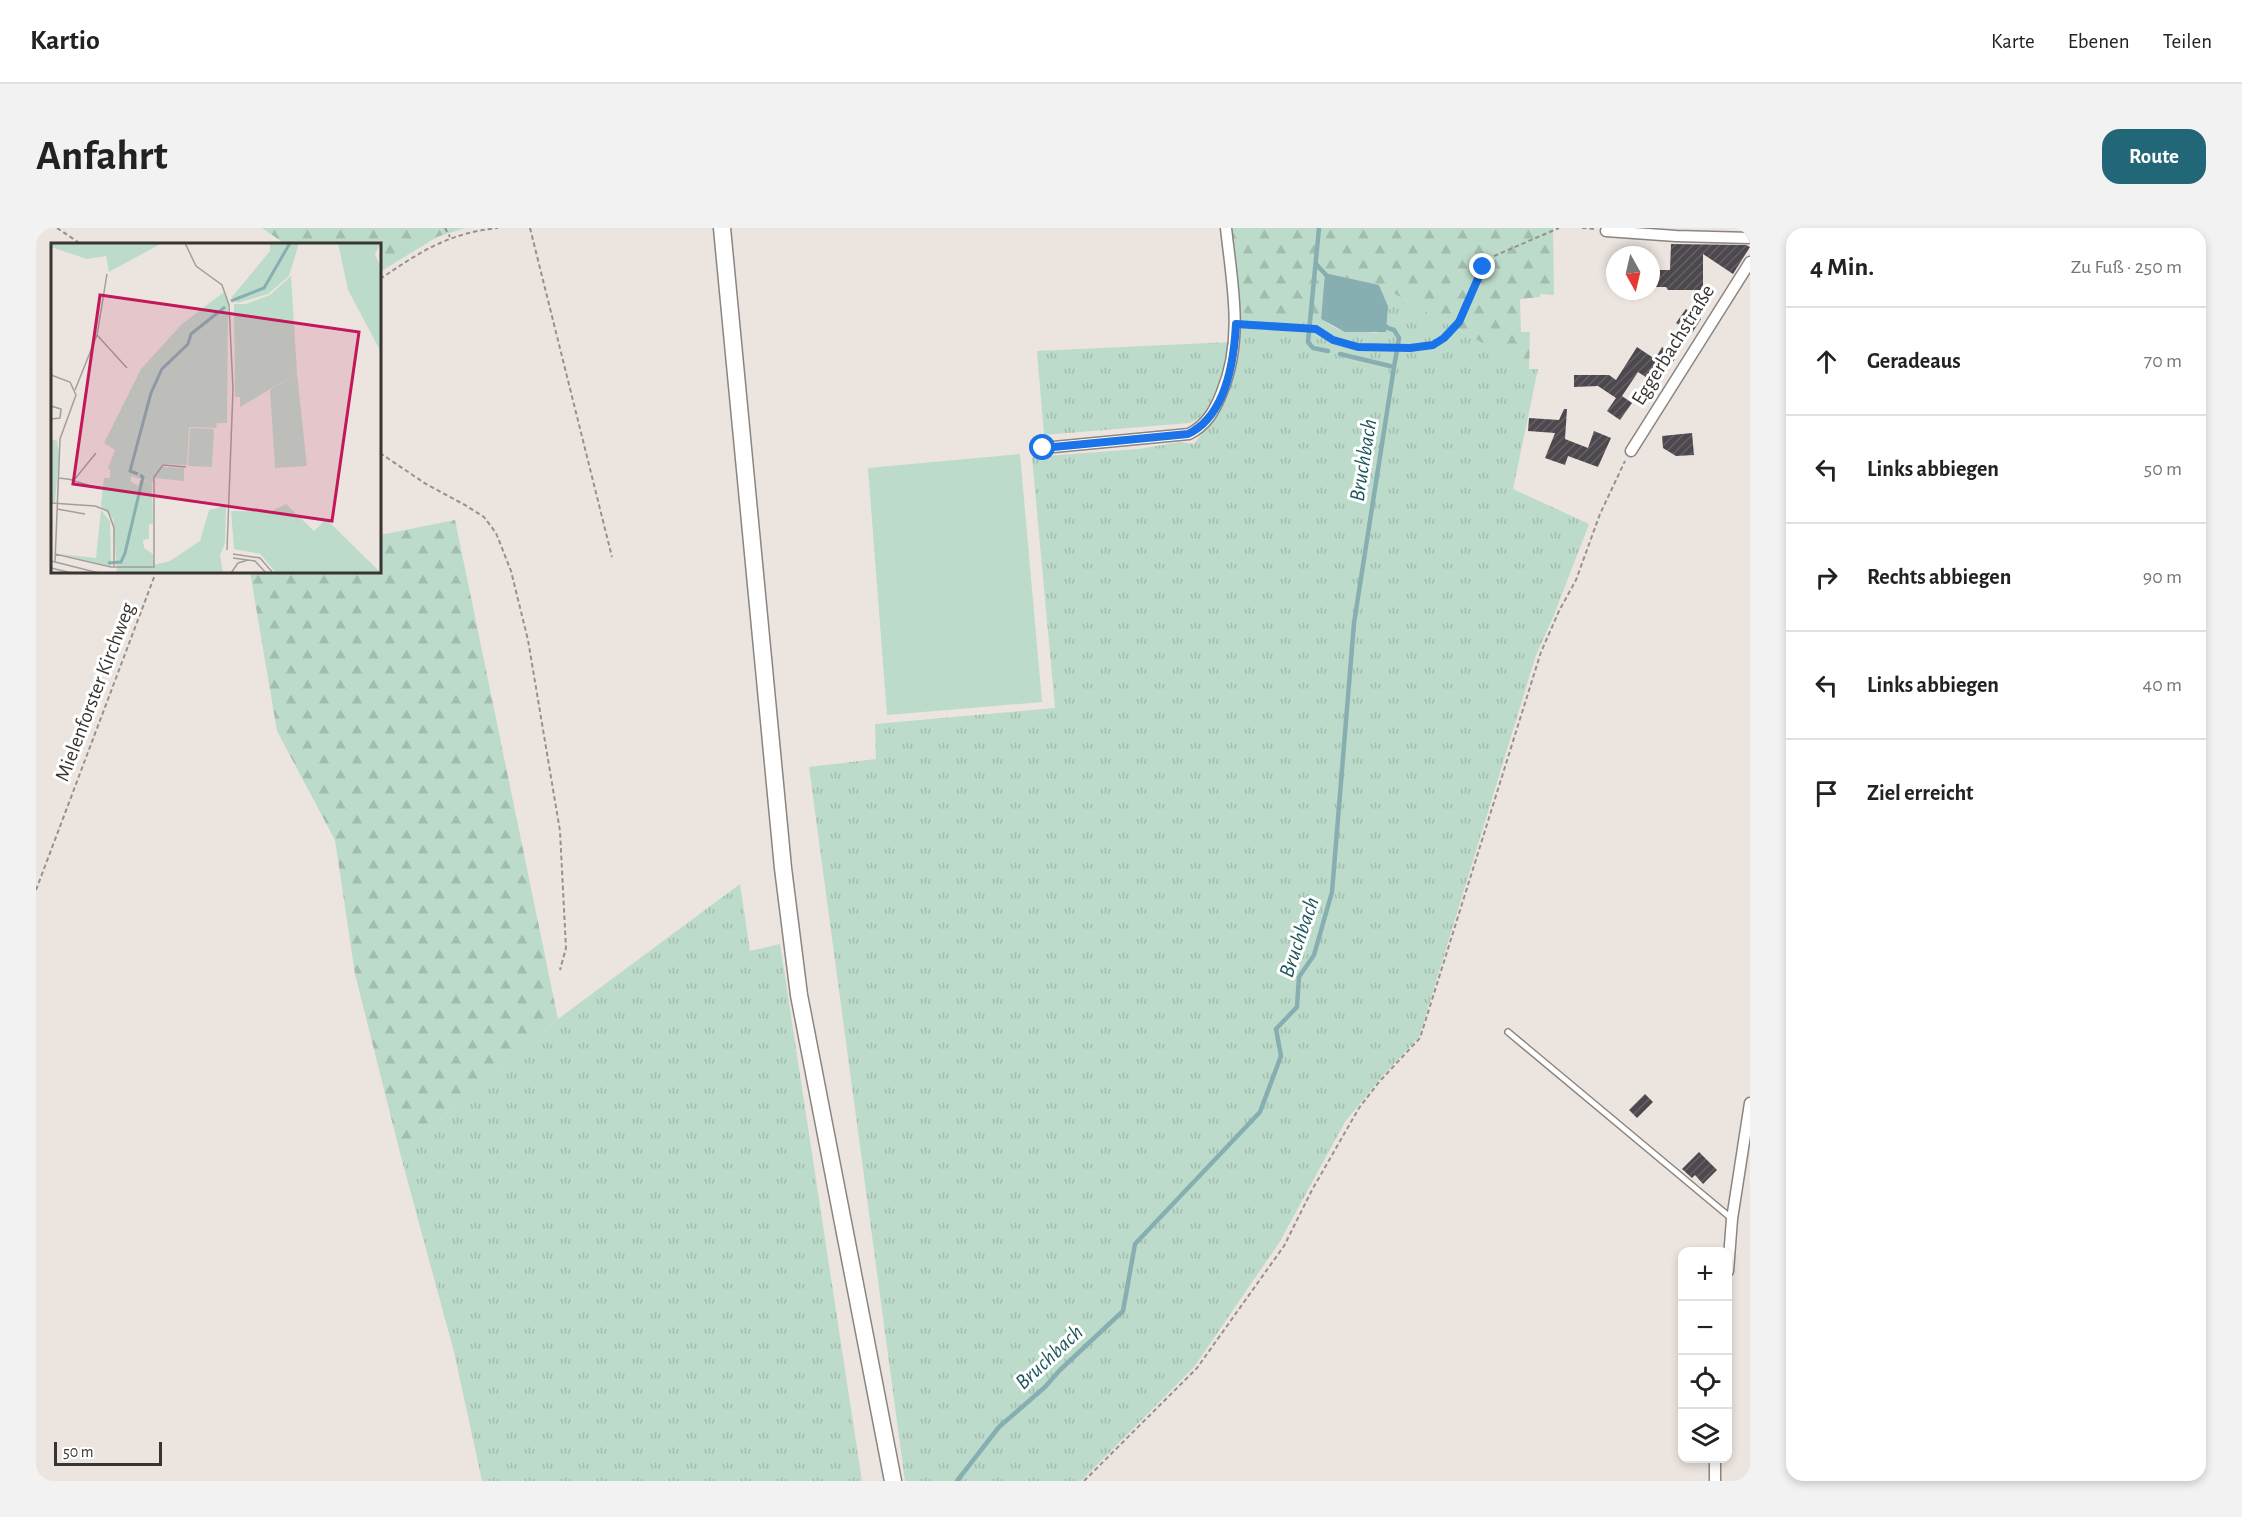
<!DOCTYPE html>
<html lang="de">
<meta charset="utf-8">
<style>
body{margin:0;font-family:"Alegreya Sans",sans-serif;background:#f2f2f2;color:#222}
.controls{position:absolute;right:18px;bottom:18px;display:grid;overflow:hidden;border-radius:12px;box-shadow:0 3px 9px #0003}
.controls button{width:54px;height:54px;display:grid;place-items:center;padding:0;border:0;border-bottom:2px solid #e0e0e0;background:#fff;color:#222;font:30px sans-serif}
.compass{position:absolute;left:1570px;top:18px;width:54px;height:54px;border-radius:50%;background:#fff;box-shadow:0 3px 9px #0003;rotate:172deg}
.scale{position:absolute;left:18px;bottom:15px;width:108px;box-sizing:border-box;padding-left:6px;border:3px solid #383432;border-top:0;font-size:16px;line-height:21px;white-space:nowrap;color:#383432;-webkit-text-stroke:4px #fff;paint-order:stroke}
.stop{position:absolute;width:18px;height:18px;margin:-14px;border:4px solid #1a73e8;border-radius:50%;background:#fff}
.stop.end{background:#1a73e8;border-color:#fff;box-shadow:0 2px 6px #0008}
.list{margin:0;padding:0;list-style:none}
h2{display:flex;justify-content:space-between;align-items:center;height:78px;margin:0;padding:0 24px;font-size:26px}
h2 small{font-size:20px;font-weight:400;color:#767676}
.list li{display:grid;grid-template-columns:39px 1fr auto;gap:18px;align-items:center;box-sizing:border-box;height:108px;padding:0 24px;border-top:2px solid #e0e0e0}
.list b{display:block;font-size:22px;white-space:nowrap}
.list em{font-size:20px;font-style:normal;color:#767676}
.icon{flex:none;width:33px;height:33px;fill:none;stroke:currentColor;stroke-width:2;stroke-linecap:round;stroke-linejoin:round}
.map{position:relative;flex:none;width:1714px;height:1253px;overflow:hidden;border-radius:18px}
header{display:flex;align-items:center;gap:36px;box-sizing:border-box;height:84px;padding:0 30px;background:#fff;border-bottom:2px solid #e0e0e0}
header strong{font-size:28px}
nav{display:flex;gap:33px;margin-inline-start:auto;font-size:21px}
.intro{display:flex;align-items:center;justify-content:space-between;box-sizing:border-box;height:144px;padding:0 36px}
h1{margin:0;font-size:42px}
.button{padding:15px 27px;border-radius:18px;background:#226777;color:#fff;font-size:21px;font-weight:700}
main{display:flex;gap:36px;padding:0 36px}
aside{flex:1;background:#fff;border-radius:18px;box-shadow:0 3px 9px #0003}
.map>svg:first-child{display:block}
.grass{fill:url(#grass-tufts)}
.forest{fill:url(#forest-firs)}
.park{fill:#bcdbca}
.water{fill:#87afb2}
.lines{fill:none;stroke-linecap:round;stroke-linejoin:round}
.stream{stroke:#87afb2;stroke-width:4.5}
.building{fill:url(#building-hatch)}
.lane-casing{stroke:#8c8480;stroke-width:8}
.street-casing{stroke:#8c8480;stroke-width:13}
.secondary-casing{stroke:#8c8480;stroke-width:19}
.path{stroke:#97918e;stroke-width:2;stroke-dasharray:4.5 3;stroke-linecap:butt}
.lane{stroke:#fff;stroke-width:5}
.street{stroke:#fff;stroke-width:10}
.secondary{stroke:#fff;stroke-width:16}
.route{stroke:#1a73e8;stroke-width:8}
.labels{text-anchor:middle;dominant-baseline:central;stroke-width:6;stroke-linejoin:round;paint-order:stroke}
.street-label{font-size:21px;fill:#383432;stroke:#fff}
.water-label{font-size:22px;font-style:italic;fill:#1e575b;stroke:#fff}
.inset-river{fill:none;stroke:#87afb2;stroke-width:3}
.inset-road{fill:none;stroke:#a49e9a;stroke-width:1.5}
.view{fill:#c2185b;fill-opacity:0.15;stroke:#c2185b;stroke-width:3}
.inset-edge{fill:none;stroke:#383432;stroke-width:3}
</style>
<header>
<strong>Kartio</strong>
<nav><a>Karte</a><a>Ebenen</a><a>Teilen</a></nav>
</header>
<div class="intro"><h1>Anfahrt</h1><a class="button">Route</a></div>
<main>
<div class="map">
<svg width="1714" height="1253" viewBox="0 0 1714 1253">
<defs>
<pattern id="grass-tufts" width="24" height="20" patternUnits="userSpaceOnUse" patternTransform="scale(1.5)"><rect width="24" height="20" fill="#bcdbca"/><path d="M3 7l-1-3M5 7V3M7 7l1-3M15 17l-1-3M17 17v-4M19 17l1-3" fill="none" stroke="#a2bdae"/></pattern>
<pattern id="forest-firs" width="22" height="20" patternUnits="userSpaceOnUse" patternTransform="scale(1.5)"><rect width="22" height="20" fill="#bcdbca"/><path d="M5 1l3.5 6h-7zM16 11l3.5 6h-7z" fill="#a2bdae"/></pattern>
<pattern id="building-hatch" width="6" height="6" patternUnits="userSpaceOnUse" patternTransform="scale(1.5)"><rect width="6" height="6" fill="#4c484e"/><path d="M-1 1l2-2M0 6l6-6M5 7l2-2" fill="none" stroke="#646065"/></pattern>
</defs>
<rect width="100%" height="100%" fill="#ece4df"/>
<!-- grass -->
<path class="grass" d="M 1343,57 L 1493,141 L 1502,141 L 1477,261 L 1553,296 L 1518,387 L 1500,427 L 1383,809 L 1343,852 L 1309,894 L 1243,1015 L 1158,1139 L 1045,1253 L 869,1253 L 773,539 L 840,531 L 839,496 L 1019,480 L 996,229 L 1103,221 L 1144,214 L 1158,216 L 1178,190 L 1199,139 L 1202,122 L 1201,79 L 1217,91 L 1285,91 L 1301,101 L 1341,105 L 1352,78 Z
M 1194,114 C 1189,141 1184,186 1153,195 L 1008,207 L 1001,123 Z
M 704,656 L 714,723 L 744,716 L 826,1253 L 446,1253 L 418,1124 L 364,925 L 522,791 Z"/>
<!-- forest -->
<path class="forest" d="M 226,0 L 429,0 L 401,9 L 344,44 L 344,16 L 249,16 Z
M 1194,0 L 1517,0 L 1518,67 L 1504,66 L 1504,69 L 1484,71 L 1485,104 L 1494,104 L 1493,141 L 1343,57 L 1289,45 L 1285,91 L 1217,91 L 1201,79 Z
M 419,292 L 522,791 L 364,925 L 319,746 L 299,612 L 241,503 L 214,344 L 344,344 L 344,307 Z"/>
<!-- park -->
<path class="park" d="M 984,226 L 1006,474 L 851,487 L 832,240 Z"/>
<!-- water -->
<path class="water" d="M 1289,45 L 1343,57 L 1352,78 L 1350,104 L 1309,104 L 1285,91 Z"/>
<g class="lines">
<!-- stream -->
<path class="stream" d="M 1283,0 L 1272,114 L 1277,120 L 1292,123
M 1280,36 L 1291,48
M 1347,96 L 1352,100 L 1358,102 L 1363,110 L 1358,139
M 921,1253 L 963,1199 L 1009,1159 L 1024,1142 L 1087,1083 L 1099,1016 L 1224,884 L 1245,828 L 1240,801 L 1261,779 L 1263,749 L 1278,727 L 1296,664 L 1318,395 L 1358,139 L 1304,126"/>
</g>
<!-- building -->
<path class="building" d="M 1635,16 L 1710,17 L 1714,19 L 1697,46 L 1667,26 L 1667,62 L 1632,62 L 1630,59 L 1618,59 L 1618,48 L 1623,48 L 1623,42 L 1634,42 Z
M 1650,81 L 1665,91 L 1656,105 L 1640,95 Z
M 1601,119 L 1619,131 L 1626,119 L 1640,129 L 1622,157 L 1602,144 L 1586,168 L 1596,175 L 1584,192 L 1571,183 L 1580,170 L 1562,158 L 1538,159 L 1538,147 L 1573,147 L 1580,152 Z
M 1528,181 L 1531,181 L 1529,211 L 1552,220 L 1558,203 L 1575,210 L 1562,239 L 1532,228 L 1529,237 L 1509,230 L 1519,205 L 1492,203 L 1493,190 L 1523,192 Z
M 1656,205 L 1658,227 L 1640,228 L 1627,220 L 1626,208 Z
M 1609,866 L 1617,874 L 1601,890 L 1593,882 Z
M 1663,924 L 1681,942 L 1667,956 L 1659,947 L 1656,950 L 1646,941 Z"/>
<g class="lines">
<defs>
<path id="lane" d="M 1472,804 L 1695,990"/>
<path id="street" d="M 1570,3 L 1640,8 L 1714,10
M 1000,217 L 1007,220 L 1153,206 C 1171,197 1179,182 1186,164 C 1208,110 1196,56 1190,0
M 1595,223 L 1714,34
M 1692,1043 L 1696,991 L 1714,875
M 1679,1230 L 1679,1253"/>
<path id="secondary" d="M 686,0 L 747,640 L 763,767 L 857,1253"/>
</defs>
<!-- lane casing -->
<use href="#lane" class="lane-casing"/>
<!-- street casing -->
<use href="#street" class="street-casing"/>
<!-- secondary casing -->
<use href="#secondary" class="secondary-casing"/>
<!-- path -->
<path class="path" d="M 21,0 L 45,16
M 409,0 L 414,9
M 494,0 L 576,329
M 1546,0 L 1558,1
M 344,51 C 384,24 412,5 462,0
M 1212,97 L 1280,101 L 1297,112 L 1322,119 L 1374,120 L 1397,117 L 1408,110 L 1423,94 L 1447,39 L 1458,28 L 1523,0
M 344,225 L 390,256 L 429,277 L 448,289 L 460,305 L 475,343 L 492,412 L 524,603 L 530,720 L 524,742
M 0,662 L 120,344
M 1048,1253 L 1161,1140 L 1248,1018 L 1276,962 L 1323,880 L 1343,854 L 1384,810 L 1505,424 L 1523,383 L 1540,352 L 1564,286 L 1589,233"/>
<!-- lane -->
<use href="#lane" class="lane"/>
<!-- street -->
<use href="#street" class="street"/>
<!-- secondary -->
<use href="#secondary" class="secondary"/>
</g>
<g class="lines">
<!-- route -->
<path class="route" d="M 1007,220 L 1152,206 C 1190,188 1198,134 1200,96 L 1280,101 L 1297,112 L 1322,119 L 1374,120 L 1397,117 L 1408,110 L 1423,94 L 1447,39"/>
</g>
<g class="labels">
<!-- street labels -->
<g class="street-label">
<text transform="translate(1637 117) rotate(-58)">Eggerbachstraße</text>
<text transform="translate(59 464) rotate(-69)">Mielenforster Kirchweg</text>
</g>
<!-- water labels -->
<g class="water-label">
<text transform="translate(1327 232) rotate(-81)">Bruchbach</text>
<text transform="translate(1263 709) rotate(-71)">Bruchbach</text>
<text transform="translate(1013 1129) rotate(-43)">Bruchbach</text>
</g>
</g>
<!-- overview -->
<g transform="translate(15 15)">
<rect width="330" height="330" fill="#ece4df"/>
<path d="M 0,0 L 111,0 L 58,29 L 55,13 L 36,16 L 0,4 ZM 219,0 L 248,0 L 238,33 L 217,51 L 186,60 L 181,54 L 219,8 ZM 240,33 L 246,130 L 189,164 L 189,154 L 184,154 L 183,61 L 195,61 L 219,52 ZM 173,49 L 177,61 L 176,180 L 166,180 L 165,185 L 138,184 L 136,222 L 111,221 L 101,240 L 80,233 L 80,241 L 57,225 L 64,207 L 53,200 L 90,126 L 131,81 ZM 110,224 L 133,225 L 133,238 L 103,235 ZM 180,268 L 186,268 L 187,282 L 210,311 L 183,306 Z" fill="#bcdbca"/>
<path d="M 287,0 L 330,0 L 324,11 L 330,25 L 330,109 L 297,47 ZM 246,130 L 256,223 L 224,225 L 219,147 ZM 0,196 L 6,198 L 8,212 L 4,259 L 0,259 ZM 59,225 L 87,243 L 89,237 L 101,240 L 102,281 L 98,281 L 98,296 L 92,297 L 93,305 L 102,311 L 103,322 L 119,318 L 149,298 L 158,267 L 175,263 L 174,300 L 169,312 L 172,330 L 66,329 L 62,276 L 50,263 L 53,235 L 59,235 ZM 235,261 L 263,288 L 275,276 L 330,330 L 225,330 L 187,284 L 186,268 L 218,269 ZM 50,267 L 59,278 L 60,323 L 8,311 L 45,315 Z" fill="#bcdbca"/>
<path d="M 139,185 L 163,186 L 161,224 L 137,223 Z" fill="#bcdbca"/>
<path class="inset-river" d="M 180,58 L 213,45 L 239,0M 87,231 L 79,228 L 100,150 L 111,126 L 137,101 L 140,91 L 174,64M 57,320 L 70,319 L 74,310 L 92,234 L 89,232"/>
<path class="inset-road" d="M 134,0 L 145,23 L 171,42 L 178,62 L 182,146 L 176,307M 46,92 L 76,125M 0,132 L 19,139 L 25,152 L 9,196 L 4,319M 24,147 L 46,92 L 56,31M 0,163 L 10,166 L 9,175 L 0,176M 8,235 L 23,237 L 45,210M 20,237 L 44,244M 0,260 L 44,263 L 57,268 L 63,285 L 63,323M 6,266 L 34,271M 4,311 L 60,324 L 103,324 L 103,234 L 112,222 L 135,224M 182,311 L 209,315 L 222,330M 182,315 L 204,318 L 215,330M 0,318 L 48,330M 0,325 L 21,330M 180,330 L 187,320 L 197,317"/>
<path class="view" d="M 49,52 L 308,89 L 281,278 L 22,241 Z"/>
<rect width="330" height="330" class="inset-edge"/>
</g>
</svg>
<div class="controls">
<button>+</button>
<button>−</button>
<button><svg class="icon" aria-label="locate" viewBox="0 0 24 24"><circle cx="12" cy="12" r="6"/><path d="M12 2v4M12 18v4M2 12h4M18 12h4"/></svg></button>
<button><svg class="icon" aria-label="layers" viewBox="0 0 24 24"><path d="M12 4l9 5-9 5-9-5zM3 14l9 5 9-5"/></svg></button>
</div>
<svg class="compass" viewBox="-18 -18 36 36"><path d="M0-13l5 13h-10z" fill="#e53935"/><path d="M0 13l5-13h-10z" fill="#767676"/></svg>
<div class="scale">50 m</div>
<div class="stop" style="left:1007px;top:220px"></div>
<div class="stop end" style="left:1447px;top:39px"></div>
</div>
<aside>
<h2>4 Min.<small>Zu Fuß · 250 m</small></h2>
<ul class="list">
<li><svg class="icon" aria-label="ahead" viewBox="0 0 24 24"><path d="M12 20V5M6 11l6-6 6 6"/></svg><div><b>Geradeaus</b></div><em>70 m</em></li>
<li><svg class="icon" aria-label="left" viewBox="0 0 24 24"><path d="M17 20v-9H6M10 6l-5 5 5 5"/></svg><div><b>Links abbiegen</b></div><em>50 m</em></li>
<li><svg class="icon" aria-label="right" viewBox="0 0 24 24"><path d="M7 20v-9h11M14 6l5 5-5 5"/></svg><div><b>Rechts abbiegen</b></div><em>90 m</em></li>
<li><svg class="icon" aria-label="left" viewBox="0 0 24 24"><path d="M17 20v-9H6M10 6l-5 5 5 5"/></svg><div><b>Links abbiegen</b></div><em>40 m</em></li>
<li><svg class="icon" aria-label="arrive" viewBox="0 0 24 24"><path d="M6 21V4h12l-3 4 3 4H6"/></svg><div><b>Ziel erreicht</b></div></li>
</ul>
</aside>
</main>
